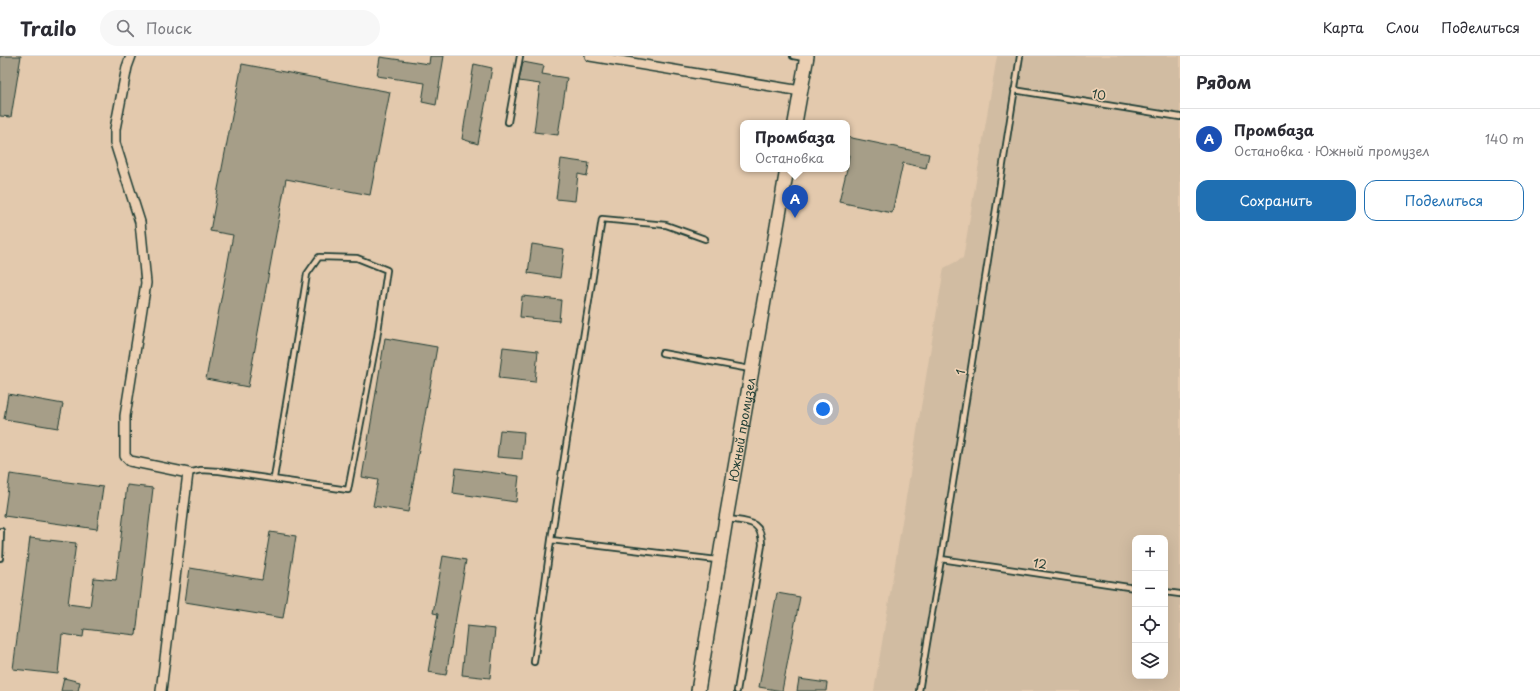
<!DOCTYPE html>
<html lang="ru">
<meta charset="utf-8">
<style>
body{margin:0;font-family:"Playpen Sans",sans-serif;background:#f7f7f7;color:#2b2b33}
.controls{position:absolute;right:12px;bottom:12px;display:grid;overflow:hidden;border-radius:8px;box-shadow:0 4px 16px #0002}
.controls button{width:36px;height:36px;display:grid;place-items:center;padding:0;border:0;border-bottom:1px solid #e1e1e2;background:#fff;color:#2b2b33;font:20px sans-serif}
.you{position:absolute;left:823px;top:353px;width:14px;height:14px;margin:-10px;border:3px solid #fff;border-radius:50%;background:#1a73e8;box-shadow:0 0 0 6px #1a73e833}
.badge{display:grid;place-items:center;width:26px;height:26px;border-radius:50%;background:#1f6fb2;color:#fff;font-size:13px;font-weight:700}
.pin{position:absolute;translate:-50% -33px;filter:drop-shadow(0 1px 2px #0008)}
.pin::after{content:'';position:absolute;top:21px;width:14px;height:12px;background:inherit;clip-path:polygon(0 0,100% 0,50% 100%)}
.popup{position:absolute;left:740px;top:64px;width:110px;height:52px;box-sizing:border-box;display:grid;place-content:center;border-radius:8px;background:#fff;filter:drop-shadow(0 1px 3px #0005);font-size:13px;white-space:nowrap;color:#7c7c81}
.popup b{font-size:15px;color:#2b2b33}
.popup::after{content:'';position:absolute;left:50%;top:100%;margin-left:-8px;border:8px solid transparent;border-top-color:#fff}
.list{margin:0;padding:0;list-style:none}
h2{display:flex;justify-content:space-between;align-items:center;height:52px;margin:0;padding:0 16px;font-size:17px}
h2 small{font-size:13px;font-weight:400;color:#7c7c81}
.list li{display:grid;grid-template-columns:26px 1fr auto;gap:12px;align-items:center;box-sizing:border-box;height:60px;padding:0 16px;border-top:1px solid #e1e1e2}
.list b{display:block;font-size:15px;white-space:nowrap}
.list p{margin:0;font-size:13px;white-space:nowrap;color:#7c7c81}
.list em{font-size:13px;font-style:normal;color:#7c7c81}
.actions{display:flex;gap:8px;padding:12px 16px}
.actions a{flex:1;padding:9px 0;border:1px solid #1f6fb2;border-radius:12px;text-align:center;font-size:14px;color:#1f6fb2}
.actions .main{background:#1f6fb2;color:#fff}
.icon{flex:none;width:22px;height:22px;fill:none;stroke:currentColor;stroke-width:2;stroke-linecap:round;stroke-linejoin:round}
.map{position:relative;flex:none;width:1180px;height:635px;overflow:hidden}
header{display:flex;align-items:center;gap:24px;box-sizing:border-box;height:56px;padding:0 20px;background:#fff;border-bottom:1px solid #e1e1e2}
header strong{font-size:19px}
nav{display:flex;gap:22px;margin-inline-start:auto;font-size:14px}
.search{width:280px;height:36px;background:#f7f7f7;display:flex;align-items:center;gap:10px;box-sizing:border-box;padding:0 14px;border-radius:22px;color:#7c7c81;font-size:15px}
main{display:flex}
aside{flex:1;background:#fff}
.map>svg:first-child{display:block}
.built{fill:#d1bca2;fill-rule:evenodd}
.building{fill:#a69e88;stroke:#1f3d34}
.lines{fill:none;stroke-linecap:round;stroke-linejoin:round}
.lane-casing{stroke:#1f3d34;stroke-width:8}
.street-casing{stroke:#1f3d34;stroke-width:12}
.secondary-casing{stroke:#1f3d34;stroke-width:16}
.lane{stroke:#ebcfb2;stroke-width:4.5}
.street{stroke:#ebcfb2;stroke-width:9}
.secondary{stroke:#ebcfb2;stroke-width:13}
.labels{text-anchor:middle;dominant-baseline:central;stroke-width:3.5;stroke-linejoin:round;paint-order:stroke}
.street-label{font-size:12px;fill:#1f3d34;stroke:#ebcfb2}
</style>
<header>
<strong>Trailo</strong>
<div class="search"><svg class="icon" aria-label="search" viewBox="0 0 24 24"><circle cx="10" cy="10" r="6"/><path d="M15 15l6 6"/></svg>Поиск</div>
<nav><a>Карта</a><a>Слои</a><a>Поделиться</a></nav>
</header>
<main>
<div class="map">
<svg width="1180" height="635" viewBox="0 0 1180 635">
<rect width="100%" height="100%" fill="#e3c9ad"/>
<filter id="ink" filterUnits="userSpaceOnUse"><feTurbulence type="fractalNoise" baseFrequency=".025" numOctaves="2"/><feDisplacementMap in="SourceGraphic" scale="8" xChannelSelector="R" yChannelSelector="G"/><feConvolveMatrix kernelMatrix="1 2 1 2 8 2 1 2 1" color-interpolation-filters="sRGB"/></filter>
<g filter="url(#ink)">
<!-- built -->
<path class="built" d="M 997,0 L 1180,0 L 1180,635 L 874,635 L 944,212 L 963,202 ZM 1135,482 L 1165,482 L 1165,620 L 1135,620 Z"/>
<!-- building -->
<path class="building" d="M 0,0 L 21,0 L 11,61 L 0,60 Z
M 430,0 L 444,0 L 436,49 L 422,46 L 425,27 L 377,20 L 380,1 L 429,8 Z
M 523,6 L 544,10 L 542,18 L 567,22 L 558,79 L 534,76 L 540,28 L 519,25 Z
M 242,8 L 390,36 L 370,139 L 286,123 L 248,331 L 206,323 L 233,179 L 210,175 Z
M 474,8 L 492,12 L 478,88 L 462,83 Z
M 847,81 L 929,98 L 926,112 L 903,107 L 892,157 L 839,146 L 847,113 L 849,99 L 847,98 Z
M 561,103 L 589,107 L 587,120 L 578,118 L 575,145 L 556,143 Z
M 532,188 L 564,193 L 560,222 L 528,217 Z
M 522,240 L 561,244 L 559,265 L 520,261 Z
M 385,282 L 437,291 L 408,456 L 373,450 L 378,424 L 362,421 Z
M 503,291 L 538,295 L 535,326 L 499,322 Z
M 8,338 L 63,348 L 58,372 L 4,363 Z
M 500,374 L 524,376 L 522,403 L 497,401 Z
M 456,412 L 519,420 L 516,446 L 453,437 Z
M 10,418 L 103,431 L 97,473 L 4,460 Z
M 127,429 L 153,432 L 136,579 L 84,573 L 83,581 L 62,578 L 58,618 L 13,613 L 30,482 L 76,487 L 68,548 L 90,551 L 94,522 L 116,524 Z
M 270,476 L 296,480 L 283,562 L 185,546 L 190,512 L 262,524 Z
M 443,500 L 466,504 L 446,619 L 428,616 L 438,558 L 433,557 Z
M 777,537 L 800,541 L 782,635 L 759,631 Z
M 467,570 L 495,573 L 490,622 L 462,619 Z
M 64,622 L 80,626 L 78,635 L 61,635 Z
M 799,623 L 827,627 L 826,635 L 797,635 Z"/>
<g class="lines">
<defs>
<path id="lane" d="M 793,0 L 804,2
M 1014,34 L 1180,61
M 508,66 L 520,0
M 662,297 L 750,313
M 188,417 L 201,414 L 219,415 L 348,434 L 377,282 L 387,214 L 357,202 L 319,201 L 307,218 L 274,422
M 728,463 C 748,466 762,464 762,489 L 737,635
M 551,484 L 602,163 L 666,169 L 705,183
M 0,502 L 1,475
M 941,503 L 1135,532
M 1165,536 L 1180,538
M 534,606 L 551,484 L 717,504
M 919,635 L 941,503 L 1020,0"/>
<path id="street" d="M 131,0 L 127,11 L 115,73 L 115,87 L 140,166 L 146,227 L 125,360 L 125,400 L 130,405 L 188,417 L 161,635
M 590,0 L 801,35"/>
<g id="secondary">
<path d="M 795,67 L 807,0"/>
<path id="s1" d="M 698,635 L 726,463 L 787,113"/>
</g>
</defs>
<!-- lane casing -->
<use href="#lane" class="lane-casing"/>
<!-- street casing -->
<use href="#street" class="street-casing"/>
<!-- secondary casing -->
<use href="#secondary" class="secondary-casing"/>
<!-- lane -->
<use href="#lane" class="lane"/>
<!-- street -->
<use href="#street" class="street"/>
<!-- secondary -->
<use href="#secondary" class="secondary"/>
</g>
</g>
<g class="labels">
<!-- street labels -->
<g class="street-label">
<text transform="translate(1099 38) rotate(9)">10</text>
<text transform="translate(960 316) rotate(-81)">1</text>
<text stroke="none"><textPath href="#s1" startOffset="265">Южный промузел</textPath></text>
<text transform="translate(1040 507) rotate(8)">12</text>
</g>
</g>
</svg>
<div class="controls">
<button>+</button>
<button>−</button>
<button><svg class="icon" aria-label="locate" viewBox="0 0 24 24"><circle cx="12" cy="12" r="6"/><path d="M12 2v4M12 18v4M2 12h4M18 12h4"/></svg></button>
<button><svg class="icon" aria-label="layers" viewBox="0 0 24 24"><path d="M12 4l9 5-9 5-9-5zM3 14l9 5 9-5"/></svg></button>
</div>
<div class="you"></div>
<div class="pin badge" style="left:795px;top:162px;background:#1a4fb4">A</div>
<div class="popup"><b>Промбаза</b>Остановка</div>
</div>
<aside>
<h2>Рядом<small></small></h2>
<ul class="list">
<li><span class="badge" style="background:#1a4fb4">A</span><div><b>Промбаза</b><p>Остановка · Южный промузел</p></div><em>140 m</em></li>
</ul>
<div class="actions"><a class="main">Сохранить</a><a>Поделиться</a></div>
</aside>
</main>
